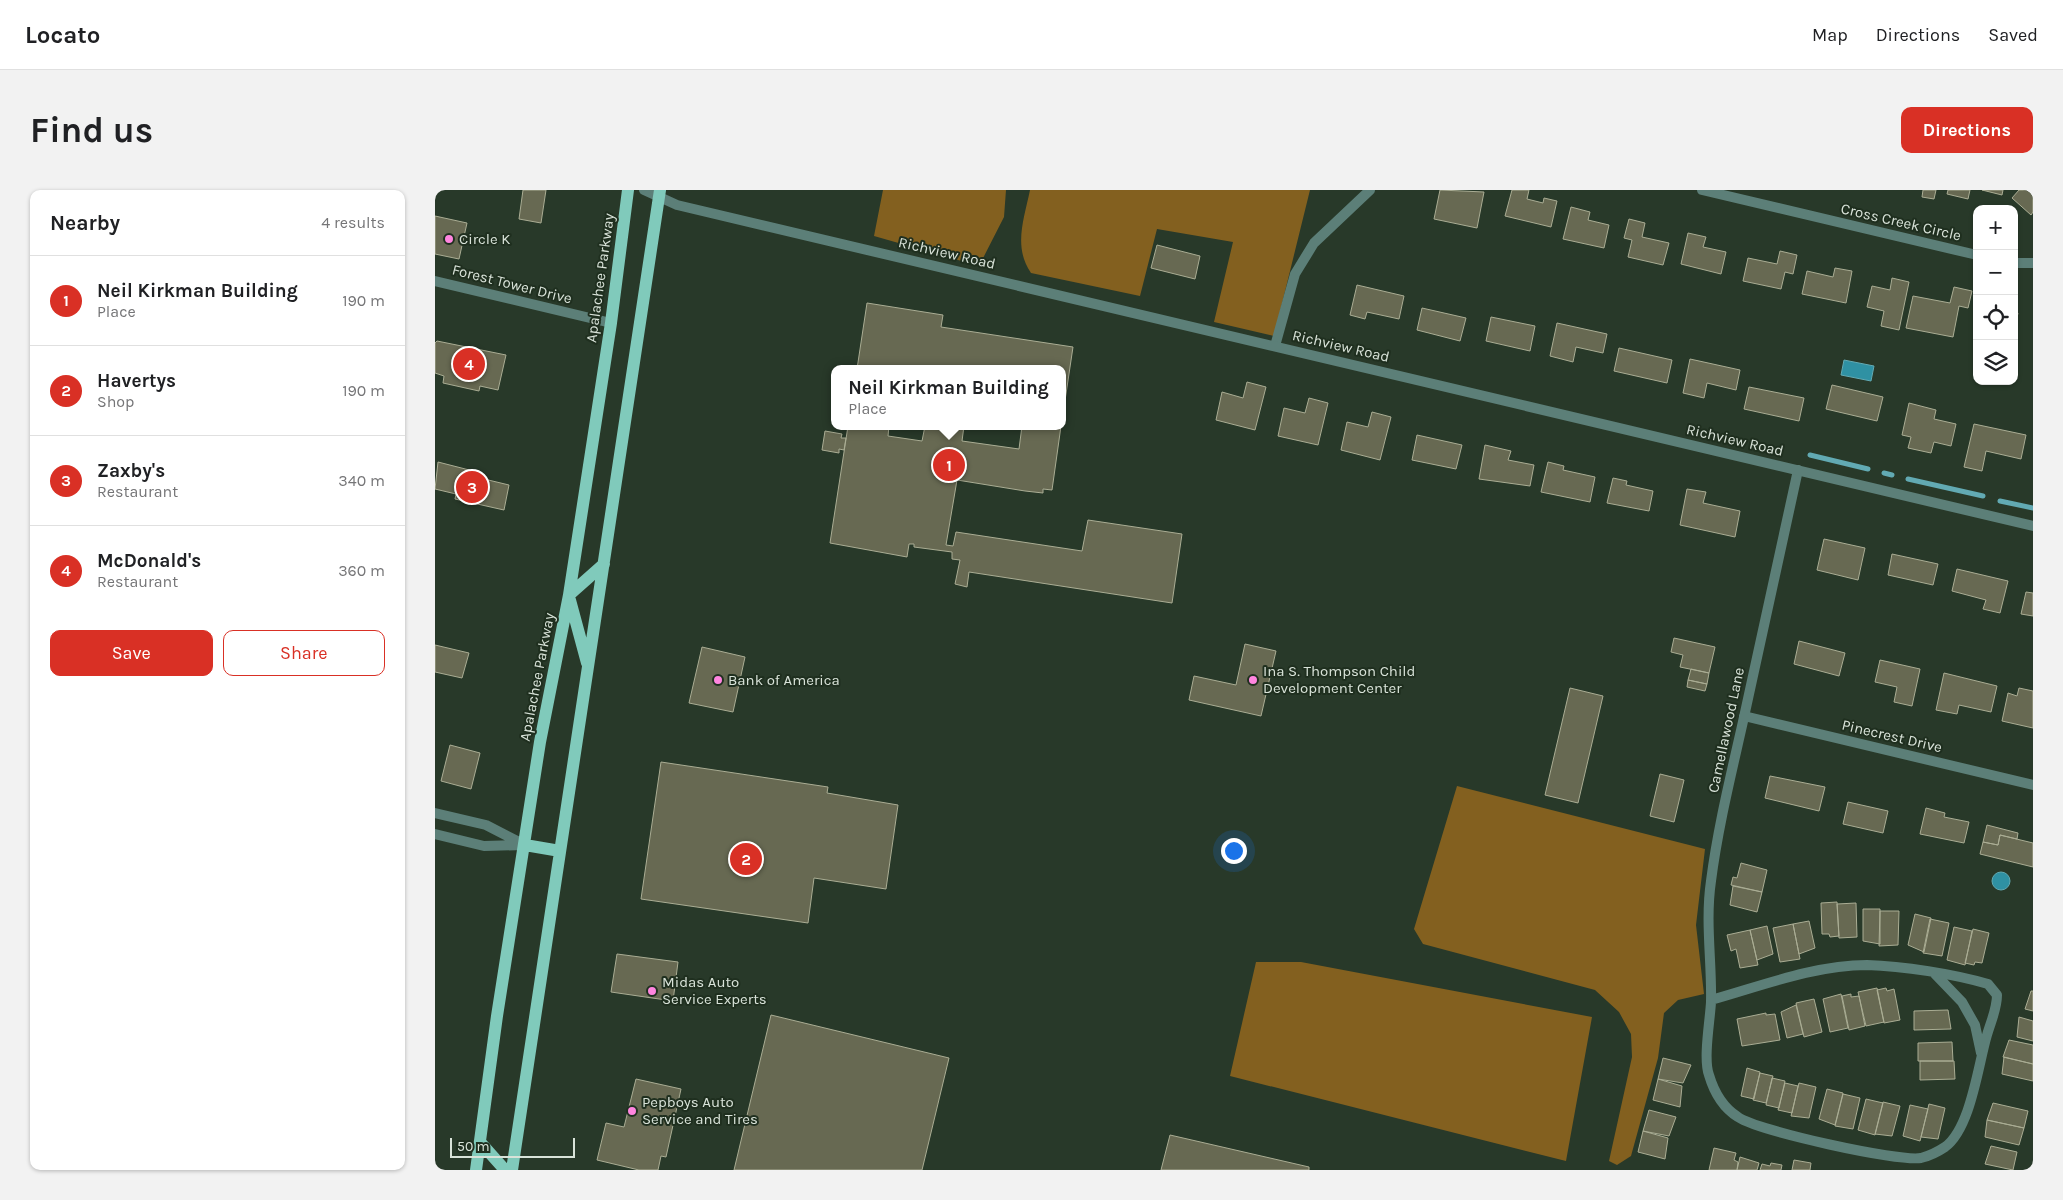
<!DOCTYPE html>
<meta charset="utf-8">
<style>
body{margin:0;font-family:Karla,sans-serif;background:#f2f2f2;color:#202124}
.controls{position:absolute;right:15px;top:15px;display:grid;overflow:hidden;border-radius:10px;box-shadow:0 1px 4px #0004}
.controls button{width:45px;height:45px;display:grid;place-items:center;padding:0;border:0;border-bottom:1px solid #e0e0e0;background:#fff;color:#202124;font:25px sans-serif}
.scale{position:absolute;left:15px;bottom:12px;width:125px;box-sizing:border-box;padding-left:5px;border:2px solid #d9e3d9;border-top:0;font-size:14px;line-height:18px;white-space:nowrap;color:#d9e3d9;-webkit-text-stroke:4px #1f2f1f;paint-order:stroke}
.you{position:absolute;left:798px;top:660px;width:18px;height:18px;margin:-12px;border:4px solid #fff;border-radius:50%;background:#1a73e8;box-shadow:0 0 0 8px #1a73e833}
.badge{display:grid;place-items:center;width:32px;height:32px;border-radius:50%;background:#d93025;color:#fff;font-size:16px;font-weight:700}
.pin{position:absolute;translate:-50% -50%;border:2px solid #fff;box-shadow:0 1px 5px #0006}
.popup{position:absolute;left:396px;top:175px;width:235px;height:65px;box-sizing:border-box;display:grid;place-content:center;border-radius:10px;background:#fff;filter:drop-shadow(0 1px 4px #0005);font-size:16px;white-space:nowrap;color:#757577}
.popup b{font-size:19px;color:#202124}
.popup::after{content:'';position:absolute;left:50%;top:100%;margin-left:-10px;border:10px solid transparent;border-top-color:#fff}
.list{margin:0;padding:0;list-style:none}
h2{display:flex;justify-content:space-between;align-items:center;height:65px;margin:0;padding:0 20px;font-size:21px}
h2 small{font-size:16px;font-weight:400;color:#757577}
.list li{display:grid;grid-template-columns:32px 1fr auto;gap:15px;align-items:center;box-sizing:border-box;height:90px;padding:0 20px;border-top:1px solid #e0e0e0}
.list b{display:block;font-size:19px;white-space:nowrap}
.list p{margin:0;font-size:16px;white-space:nowrap;color:#757577}
.list em{font-size:16px;font-style:normal;color:#757577}
.actions{display:flex;gap:10px;padding:15px 20px}
.actions a{flex:1;padding:11px 0;border:1px solid #d93025;border-radius:10px;text-align:center;font-size:18px;color:#d93025}
.actions .main{background:#d93025;color:#fff}
.icon{flex:none;width:28px;height:28px;fill:none;stroke:currentColor;stroke-width:2;stroke-linecap:round;stroke-linejoin:round}
.map{position:relative;flex:none;width:1598px;height:980px;overflow:hidden;border-radius:10px}
header{display:flex;align-items:center;gap:30px;box-sizing:border-box;height:70px;padding:0 25px;background:#fff;border-bottom:1px solid #e0e0e0}
header strong{font-size:24px}
nav{display:flex;gap:28px;margin-inline-start:auto;font-size:18px}
.intro{display:flex;align-items:center;justify-content:space-between;box-sizing:border-box;height:120px;padding:0 30px}
h1{margin:0;font-size:35px}
.button{padding:12px 22px;border-radius:10px;background:#d93025;color:#fff;font-size:18px;font-weight:700}
main{display:flex;gap:30px;padding:0 30px}
aside{flex:1;background:#fff;border-radius:10px;box-shadow:0 1px 4px #0004}
.map>svg:first-child{display:block}
.forest{fill:#83601f}
.water{fill:#2f91a3;stroke:#62aab3}
.lines{fill:none;stroke-linecap:round;stroke-linejoin:round}
.stream{stroke:#62aab3;stroke-width:5}
.building{fill:#676952;stroke:#aaad94}
.minor{stroke:#5c7f78;stroke-width:10}
.tertiary{stroke:#5c7f78;stroke-width:10}
.primary{stroke:#80cabb;stroke-width:12}
.poi-dot{fill:#ff85df;stroke:#1f2f1f;stroke-width:2}
.labels{text-anchor:middle;dominant-baseline:central;stroke-width:4;stroke-linejoin:round;paint-order:stroke}
.street-label{font-size:15px;fill:#d9e3d9;stroke:#1f2f1f}
.poi-label{font-size:15px;fill:#d9e3d9;stroke:#1f2f1f;text-anchor:start}
</style>
<header>
<strong>Locato</strong>
<nav><a>Map</a><a>Directions</a><a>Saved</a></nav>
</header>
<div class="intro"><h1>Find us</h1><a class="button">Directions</a></div>
<main>
<aside>
<h2>Nearby<small>4 results</small></h2>
<ul class="list">
<li><span class="badge">1</span><div><b>Neil Kirkman Building</b><p>Place</p></div><em>190 m</em></li>
<li><span class="badge">2</span><div><b>Havertys</b><p>Shop</p></div><em>190 m</em></li>
<li><span class="badge">3</span><div><b>Zaxby's</b><p>Restaurant</p></div><em>340 m</em></li>
<li><span class="badge">4</span><div><b>McDonald's</b><p>Restaurant</p></div><em>360 m</em></li>
</ul>
<div class="actions"><a class="main">Save</a><a>Share</a></div>
</aside>
<div class="map">
<svg width="1598" height="980" viewBox="0 0 1598 980">
<rect width="100%" height="100%" fill="#283929"/>
<!-- forest -->
<path class="forest" d="M 448,0 L 571,0 L 569,27 L 544,76 L 439,46 Z
M 595,0 L 875,0 L 839,146 L 779,132 L 798,52 L 722,39 L 705,106 L 596,83 C 578,57 589,29 595,0 Z
M 1022,596 L 1270,659 L 1261,735 L 1269,804 L 1243,810 L 1229,823 L 1223,868 L 1196,966 L 1182,975 L 1174,971 L 1197,867 L 1196,844 L 1184,822 L 1160,800 L 988,754 L 979,739 Z
M 821,772 L 866,772 L 1157,827 L 1131,971 L 795,886 Z"/>
<!-- water -->
<path class="water" d="M 1409,170 L 1439,176 L 1436,191 L 1406,185 Z
M1557 691a9 9 0 1 1 18 0a9 9 0 1 1-18 0Z"/>
<g class="lines">
<!-- stream -->
<path class="stream" d="M 1375,265 L 1433,279
M 1449,283 L 1457,285
M 1473,289 L 1548,306
M 1565,311 L 1598,318"/>
</g>
<!-- building -->
<path class="building" d="M 88,0 L 111,0 L 106,33 L 84,29 Z
M 1005,0 L 1049,2 L 1042,38 L 999,29 Z
M 1077,0 L 1094,0 L 1092,9 L 1108,13 L 1109,8 L 1122,11 L 1116,37 L 1070,26 Z
M 1488,0 L 1501,0 L 1499,9 L 1487,7 Z
M 1513,0 L 1535,0 L 1533,9 L 1512,4 Z
M 1547,0 L 1568,0 L 1567,5 Z
M 1584,0 L 1598,0 L 1598,22 L 1596,25 L 1577,8 Z
M 1136,17 L 1155,22 L 1153,30 L 1174,35 L 1169,58 L 1128,49 Z
M 0,26 L 32,33 L 24,69 L 0,64 Z
M 1194,29 L 1210,33 L 1207,47 L 1234,53 L 1228,75 L 1193,67 L 1197,50 L 1189,48 Z
M 1253,43 L 1271,47 L 1268,57 L 1291,62 L 1286,84 L 1246,74 Z
M 722,55 L 765,66 L 760,89 L 716,78 Z
M 1345,61 L 1362,65 L 1358,84 L 1350,82 L 1346,99 L 1308,91 L 1313,68 L 1342,74 Z
M 1400,78 L 1417,81 L 1411,113 L 1367,104 L 1372,81 L 1398,87 Z
M 1457,88 L 1474,92 L 1464,140 L 1446,136 L 1449,121 L 1432,117 L 1437,96 L 1455,100 Z
M 922,95 L 969,106 L 964,129 L 932,122 L 930,129 L 915,125 Z
M 1519,97 L 1537,101 L 1533,118 L 1524,116 L 1518,147 L 1471,138 L 1478,106 L 1515,113 Z
M 432,113 L 508,125 L 506,137 L 638,157 L 628,224 L 628,179 L 422,179 Z
M 987,118 L 1031,128 L 1025,151 L 982,140 Z
M 1579,122 L 1583,123 L 1579,142 Z
M 1056,127 L 1100,136 L 1095,161 L 1051,151 Z
M 1122,133 L 1172,144 L 1168,163 L 1141,157 L 1138,172 L 1115,166 Z
M 2,151 L 71,165 L 63,200 L 45,196 L 44,201 L 8,193 L 9,186 L 0,183 L 0,153 Z
M 1184,158 L 1237,170 L 1232,193 L 1179,181 Z
M 1255,169 L 1305,180 L 1301,200 L 1272,193 L 1269,208 L 1248,203 Z
M 812,192 L 831,197 L 820,240 L 781,230 L 787,202 L 808,208 Z
M 1397,195 L 1448,207 L 1442,231 L 1391,219 Z
M 1314,197 L 1369,208 L 1364,231 L 1309,219 Z
M 874,208 L 893,213 L 883,255 L 843,246 L 849,218 L 870,223 Z
M 1474,213 L 1501,220 L 1499,229 L 1521,234 L 1516,256 L 1499,252 L 1496,263 L 1473,258 L 1476,247 L 1467,245 Z
M 937,222 L 956,227 L 945,270 L 906,260 L 912,232 L 933,237 Z
M 1539,234 L 1591,245 L 1586,269 L 1551,261 L 1547,281 L 1529,277 Z
M 413,236 L 454,236 L 453,246 L 487,251 L 490,236 L 529,236 L 527,251 L 584,259 L 587,236 L 626,236 L 617,300 L 608,299 L 608,303 L 590,301 L 522,290 L 511,355 L 518,356 L 521,342 L 647,361 L 653,330 L 747,344 L 737,413 L 534,382 L 532,397 L 520,394 L 525,370 L 517,369 L 517,362 L 479,357 L 479,354 L 474,354 L 472,367 L 395,353 Z
M 390,241 L 407,244 L 406,248 L 411,248 L 409,260 L 404,259 L 404,263 L 387,260 Z
M 982,245 L 1027,255 L 1021,279 L 977,270 Z
M 1050,255 L 1076,261 L 1073,270 L 1099,275 L 1095,296 L 1044,289 Z
M 3,272 L 46,283 L 45,288 L 74,295 L 69,320 L 20,309 L 21,304 L 0,299 Z
M 1113,272 L 1129,276 L 1128,280 L 1160,287 L 1155,312 L 1106,302 Z
M 1178,288 L 1192,291 L 1191,295 L 1218,301 L 1214,321 L 1172,313 Z
M 1252,299 L 1271,302 L 1268,313 L 1305,321 L 1300,347 L 1245,335 Z
M 1389,349 L 1430,358 L 1423,390 L 1382,380 Z
M 1457,364 L 1503,374 L 1498,395 L 1453,385 Z
M 1522,379 L 1573,391 L 1565,423 L 1548,419 L 1551,410 L 1517,401 Z
M 1591,402 L 1598,403 L 1598,426 L 1586,424 Z
M 1239,448 L 1280,457 L 1274,483 L 1245,477 L 1248,465 L 1236,462 Z
M 1364,451 L 1410,463 L 1404,486 L 1359,474 Z
M 810,454 L 841,461 L 826,526 L 754,510 L 759,486 L 801,495 Z
M 0,455 L 34,463 L 27,488 L 0,482 Z
M 267,457 L 310,467 L 298,522 L 254,513 Z
M 1445,470 L 1485,479 L 1477,516 L 1459,512 L 1462,497 L 1440,492 Z
M 1256,479 L 1274,483 L 1272,494 L 1253,490 Z
M 1509,483 L 1562,496 L 1556,522 L 1524,515 L 1522,524 L 1501,520 Z
M 1253,490 L 1272,494 L 1270,501 L 1252,497 Z
M 1135,498 L 1168,506 L 1143,613 L 1110,605 Z
M 1584,498 L 1598,501 L 1598,538 L 1567,531 L 1573,503 L 1582,506 Z
M 15,555 L 45,563 L 36,599 L 6,591 Z
M 226,572 L 393,597 L 392,603 L 463,615 L 451,699 L 379,688 L 373,733 L 206,709 Z
M 1225,584 L 1249,590 L 1239,632 L 1215,626 Z
M 1335,586 L 1390,597 L 1384,621 L 1330,608 Z
M 1413,612 L 1453,621 L 1448,643 L 1408,634 Z
M 1491,618 L 1510,623 L 1509,627 L 1534,632 L 1529,653 L 1485,644 Z
M 1552,635 L 1583,643 L 1582,649 L 1565,645 L 1563,655 L 1548,652 Z
M 1565,645 L 1598,653 L 1598,677 L 1545,664 L 1548,652 L 1563,655 Z
M 1306,673 L 1332,680 L 1327,702 L 1296,695 L 1298,687 L 1302,688 Z
M 1298,696 L 1327,702 L 1322,722 L 1295,715 Z
M 1402,712 L 1404,746 L 1395,747 L 1394,744 L 1387,744 L 1386,713 Z
M 1421,713 L 1422,747 L 1404,748 L 1402,714 Z
M 1428,719 L 1445,719 L 1445,754 L 1428,751 Z
M 1445,721 L 1464,721 L 1463,755 L 1444,756 Z
M 1480,724 L 1496,728 L 1489,762 L 1473,755 Z
M 1495,729 L 1514,733 L 1507,766 L 1488,763 Z
M 1374,731 L 1380,758 L 1364,764 L 1358,734 Z
M 1358,734 L 1365,769 L 1345,772 L 1338,738 Z
M 1332,736 L 1338,764 L 1322,770 L 1315,740 Z
M 1519,737 L 1537,741 L 1530,775 L 1512,770 Z
M 1538,739 L 1554,743 L 1547,773 L 1540,772 L 1539,775 L 1530,773 Z
M 1315,740 L 1323,775 L 1305,778 L 1301,759 L 1296,761 L 1292,745 Z
M 182,764 L 243,772 L 238,811 L 176,802 Z
M 1442,798 L 1449,832 L 1431,836 L 1423,802 Z
M 1451,798 L 1452,801 L 1459,799 L 1465,830 L 1449,833 L 1442,800 Z
M 1596,801 L 1598,801 L 1598,821 L 1590,819 Z
M 1406,804 L 1413,838 L 1395,842 L 1388,809 Z
M 1416,804 L 1416,807 L 1424,806 L 1430,836 L 1414,840 L 1407,806 Z
M 1379,809 L 1387,842 L 1369,847 L 1361,813 Z
M 1361,815 L 1368,844 L 1352,848 L 1346,822 Z
M 1513,820 L 1516,839 L 1479,840 L 1479,821 Z
M 1331,823 L 1331,825 L 1340,824 L 1345,850 L 1307,856 L 1302,829 Z
M 336,825 L 514,868 L 487,980 L 299,980 Z
M 1584,827 L 1598,831 L 1598,851 L 1582,847 Z
M 1574,850 L 1598,855 L 1598,874 L 1568,867 Z
M 1517,852 L 1518,871 L 1483,871 L 1483,853 Z
M 1569,867 L 1598,874 L 1598,891 L 1567,884 Z
M 1228,868 L 1256,875 L 1248,893 L 1223,889 Z
M 1485,871 L 1519,871 L 1520,889 L 1485,890 Z
M 1312,878 L 1325,882 L 1319,909 L 1306,906 Z
M 1325,883 L 1338,886 L 1331,913 L 1318,910 Z
M 1337,888 L 1350,891 L 1344,918 L 1331,915 Z
M 201,889 L 246,899 L 231,967 L 226,966 L 223,980 L 204,980 L 162,970 L 171,933 L 189,937 Z
M 1223,889 L 1247,896 L 1245,917 L 1218,910 Z
M 1350,893 L 1363,896 L 1357,923 L 1343,920 Z
M 1364,893 L 1381,897 L 1374,928 L 1356,926 Z
M 1392,899 L 1408,903 L 1400,935 L 1384,929 Z
M 1408,904 L 1425,908 L 1418,939 L 1400,936 Z
M 1431,909 L 1448,913 L 1440,945 L 1423,940 Z
M 1448,912 L 1465,916 L 1457,946 L 1440,944 Z
M 1558,913 L 1593,921 L 1589,938 L 1552,930 Z
M 1494,914 L 1510,918 L 1503,949 L 1486,947 Z
M 1475,915 L 1493,919 L 1485,951 L 1468,946 Z
M 1214,920 L 1241,927 L 1234,946 L 1208,941 Z
M 1552,930 L 1589,938 L 1584,955 L 1550,947 Z
M 1208,941 L 1233,948 L 1230,969 L 1203,962 Z
M 735,945 L 874,977 L 874,980 L 726,980 Z
M 1556,956 L 1582,962 L 1578,980 L 1550,974 Z
M 1279,958 L 1301,963 L 1299,970 L 1303,972 L 1302,980 L 1274,980 Z
M 1305,967 L 1324,973 L 1322,980 L 1302,980 Z
M 1359,970 L 1376,973 L 1375,980 L 1357,980 Z
M 1336,973 L 1347,975 L 1346,980 L 1325,980 L 1327,974 L 1335,976 Z"/>
<g class="lines">
<!-- minor -->
<path class="minor" d="M 1267,0 L 1542,65
M 1579,73 L 1598,73
M 0,91 L 176,133
M 840,156 L 860,84 L 879,53 L 935,0
M 1309,526 L 1598,595
M 0,623 L 51,635 L 90,655
M 0,644 L 49,656 L 88,655
M 1500,784 L 1527,812 L 1540,835 L 1546,863
M 1276,810 C 1326,796 1380,775 1432,775 C 1468,776 1519,784 1553,794 L 1562,805 C 1562,819 1556,831 1552,845 C 1543,875 1536,938 1510,957 C 1504,961 1494,966 1486,968 C 1463,972 1323,941 1303,927 C 1287,917 1279,902 1274,885 C 1268,869 1275,831 1276,812 C 1277,772 1270,732 1276,691 C 1283,636 1297,581 1309,527 C 1327,445 1345,363 1363,280"/>
<!-- tertiary -->
<path class="tertiary" d="M 209,0 L 242,15 L 1598,336"/>
<!-- primary -->
<path class="primary" d="M 134,405 L 169,374
M 135,410 L 152,473
M 90,655 L 125,661
M 45,952 L 70,980
M 41,980 L 62,826 L 105,552 L 134,405 L 176,133 L 193,0
M 77,980 L 225,0"/>
</g>
<!-- markers -->
<g class="poi-dot">
<circle cx="14" cy="49" r="5"/>
<circle cx="283" cy="490" r="5"/>
<circle cx="818" cy="490" r="5"/>
<circle cx="217" cy="801" r="5"/>
<circle cx="197" cy="921" r="5"/>
</g>
<g class="labels">
<!-- street labels -->
<g class="street-label">
<text transform="translate(1466 32) rotate(13)">Cross Creek Circle</text>
<text transform="translate(512 63) rotate(13)">Richview Road</text>
<text transform="translate(165 88) rotate(-82)">Apalachee Parkway</text>
<text transform="translate(77 94) rotate(14)">Forest Tower Drive</text>
<text transform="translate(906 156) rotate(13)">Richview Road</text>
<text transform="translate(1300 250) rotate(13)">Richview Road</text>
<text transform="translate(102 487) rotate(-79)">Apalachee Parkway</text>
<text transform="translate(1291 540) rotate(-78)">Camellawood Lane</text>
<text transform="translate(1457 546) rotate(13)">Pinecrest Drive</text>
</g>
<!-- poi labels -->
<g class="poi-label">
<text x="24" y="49">Circle K</text>
<text x="828" y="481">Ina S. Thompson Child<tspan x="828" dy="17">Development Center</tspan></text>
<text x="293" y="490">Bank of America</text>
<text x="227" y="792">Midas Auto<tspan x="227" dy="17">Service Experts</tspan></text>
<text x="207" y="912">Pepboys Auto<tspan x="207" dy="17">Service and Tires</tspan></text>
</g>
</g>
</svg>
<div class="controls">
<button>+</button>
<button>−</button>
<button><svg class="icon" aria-label="locate" viewBox="0 0 24 24"><circle cx="12" cy="12" r="6"/><path d="M12 2v4M12 18v4M2 12h4M18 12h4"/></svg></button>
<button><svg class="icon" aria-label="layers" viewBox="0 0 24 24"><path d="M12 4l9 5-9 5-9-5zM3 14l9 5 9-5"/></svg></button>
</div>
<div class="scale">50 m</div>
<div class="you"></div>
<div class="pin badge" style="left:514px;top:275px">1</div>
<div class="popup"><b>Neil Kirkman Building</b>Place</div>
<div class="pin badge" style="left:311px;top:669px">2</div>
<div class="pin badge" style="left:37px;top:297px">3</div>
<div class="pin badge" style="left:34px;top:174px">4</div>
</div>
</main>
